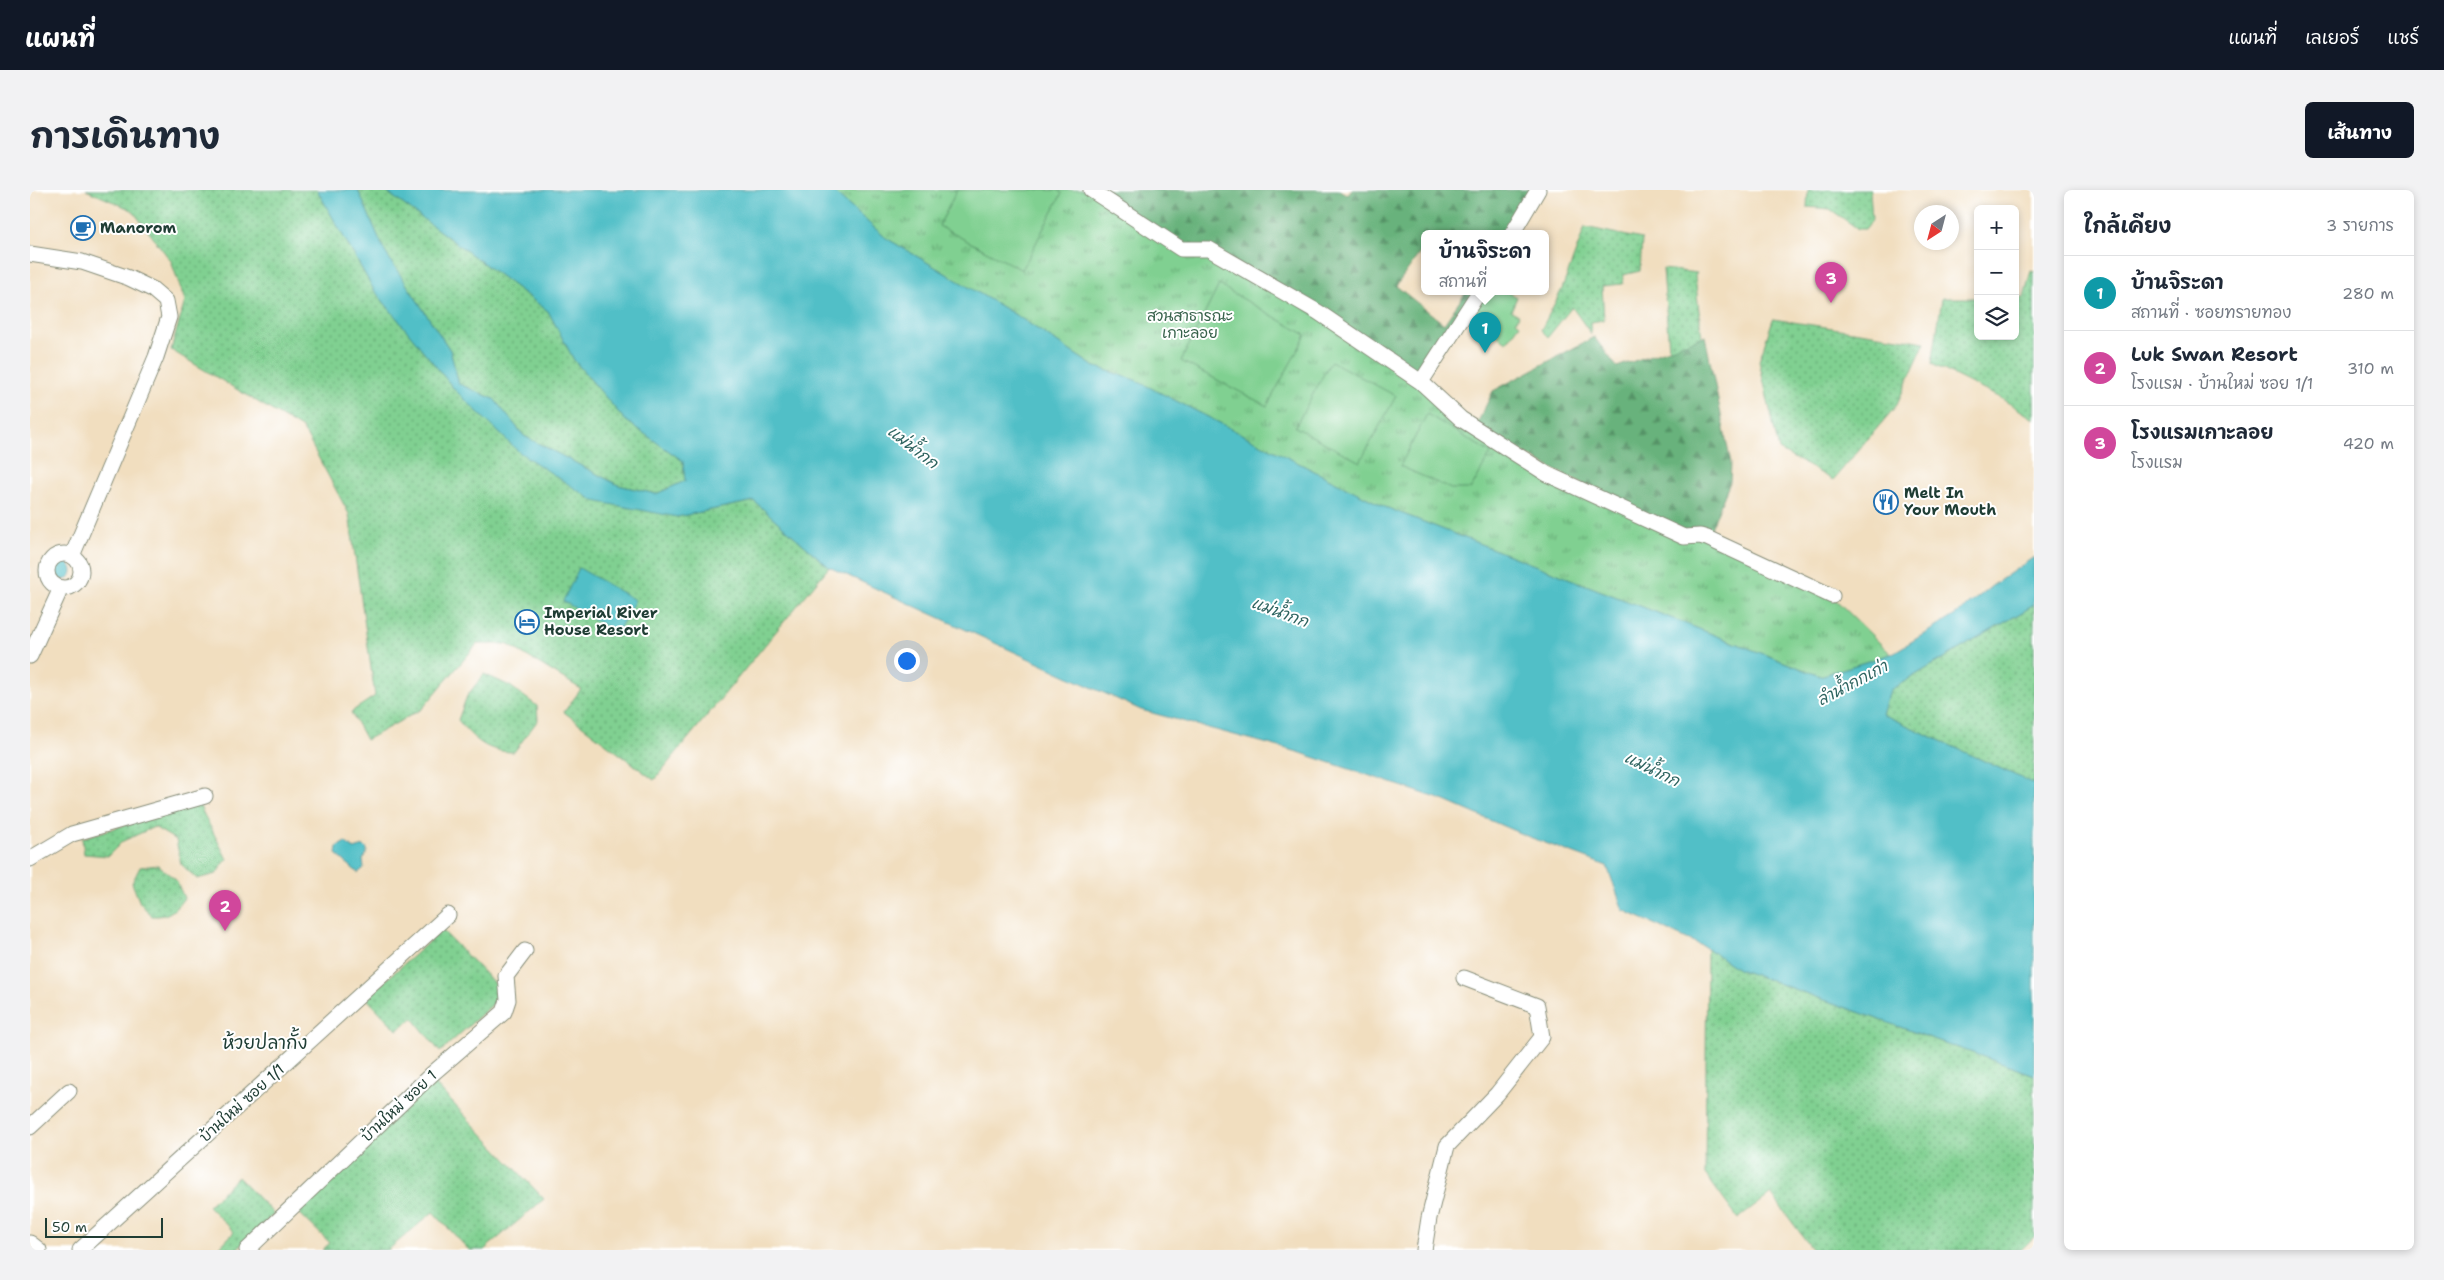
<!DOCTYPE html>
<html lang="th">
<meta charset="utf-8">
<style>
body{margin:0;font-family:"Shantell Sans","Playpen Sans Thai",sans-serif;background:#f2f2f3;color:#1f2937}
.controls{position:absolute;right:15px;top:15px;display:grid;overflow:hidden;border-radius:8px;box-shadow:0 2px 8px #0003}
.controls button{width:45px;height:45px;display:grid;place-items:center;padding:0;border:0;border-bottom:1px solid #e0e1e3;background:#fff;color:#1f2937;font:25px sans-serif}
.compass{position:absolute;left:1884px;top:15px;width:45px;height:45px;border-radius:50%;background:#fff;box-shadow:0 2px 8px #0003;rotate:216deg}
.scale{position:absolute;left:15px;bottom:12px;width:118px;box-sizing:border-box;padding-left:5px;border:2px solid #1f3d34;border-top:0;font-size:14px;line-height:18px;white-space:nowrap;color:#1f3d34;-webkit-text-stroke:4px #fff;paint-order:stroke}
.you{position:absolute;left:876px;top:470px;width:18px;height:18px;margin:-12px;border:4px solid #fff;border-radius:50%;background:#1a73e8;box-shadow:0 0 0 8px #1a73e833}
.badge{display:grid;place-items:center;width:32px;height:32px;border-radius:50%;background:#111827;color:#fff;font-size:16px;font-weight:700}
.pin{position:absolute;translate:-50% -41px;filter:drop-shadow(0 1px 2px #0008)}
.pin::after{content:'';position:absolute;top:26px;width:18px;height:15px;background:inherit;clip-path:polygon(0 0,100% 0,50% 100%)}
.popup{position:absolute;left:1391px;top:40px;width:128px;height:65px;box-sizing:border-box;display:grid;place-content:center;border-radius:8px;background:#fff;filter:drop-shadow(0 1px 4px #0005);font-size:16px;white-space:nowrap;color:#747a83}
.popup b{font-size:19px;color:#1f2937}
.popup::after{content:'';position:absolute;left:50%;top:100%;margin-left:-10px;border:10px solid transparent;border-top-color:#fff}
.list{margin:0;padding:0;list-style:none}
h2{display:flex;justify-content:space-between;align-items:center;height:65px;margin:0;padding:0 20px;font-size:21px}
h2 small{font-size:16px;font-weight:400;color:#747a83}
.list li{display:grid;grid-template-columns:32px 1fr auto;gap:15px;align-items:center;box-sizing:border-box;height:75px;padding:0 20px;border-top:1px solid #e0e1e3}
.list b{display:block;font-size:19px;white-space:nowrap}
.list p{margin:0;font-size:16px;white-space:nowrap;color:#747a83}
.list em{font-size:16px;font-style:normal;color:#747a83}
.icon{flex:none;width:28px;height:28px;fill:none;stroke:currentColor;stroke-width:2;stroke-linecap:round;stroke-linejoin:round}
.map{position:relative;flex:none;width:2004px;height:1060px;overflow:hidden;border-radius:8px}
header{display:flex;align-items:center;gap:30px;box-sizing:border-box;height:70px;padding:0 25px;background:#111827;color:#fff}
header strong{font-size:24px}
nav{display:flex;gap:28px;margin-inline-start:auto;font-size:18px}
.intro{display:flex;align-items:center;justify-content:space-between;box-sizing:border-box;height:120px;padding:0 30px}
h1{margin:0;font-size:35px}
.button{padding:12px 22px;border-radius:8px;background:#111827;color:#fff;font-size:18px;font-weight:700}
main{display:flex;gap:30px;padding:0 30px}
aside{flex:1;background:#fff;border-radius:8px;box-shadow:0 2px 8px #0003}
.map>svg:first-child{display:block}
.grass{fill:url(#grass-dots);stroke:#508662}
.forest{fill:url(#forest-firs);stroke:#447858}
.park{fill:url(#park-tufts);stroke:#508662}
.garden{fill:#80d091;stroke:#508662}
.water{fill:#51bfc7;stroke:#387e7e}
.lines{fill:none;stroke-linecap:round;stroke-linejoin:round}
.street-casing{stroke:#888e7a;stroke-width:17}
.street{stroke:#fff;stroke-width:15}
.labels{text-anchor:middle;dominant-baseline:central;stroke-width:4;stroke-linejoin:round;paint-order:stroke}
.poi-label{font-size:15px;font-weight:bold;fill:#1f3d34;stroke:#fff;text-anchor:start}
.park-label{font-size:15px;fill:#37624b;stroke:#fff}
.street-label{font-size:15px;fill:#1f3d34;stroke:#fff}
.water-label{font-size:16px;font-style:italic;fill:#2e6460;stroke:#fff}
.quarter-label{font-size:18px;fill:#1f3d34;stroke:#fff}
</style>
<header>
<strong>แผนที่</strong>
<nav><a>แผนที่</a><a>เลเยอร์</a><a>แชร์</a></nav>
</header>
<div class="intro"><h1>การเดินทาง</h1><a class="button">เส้นทาง</a></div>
<main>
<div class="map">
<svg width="2004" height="1060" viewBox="0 0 2004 1060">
<defs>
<pattern id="grass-dots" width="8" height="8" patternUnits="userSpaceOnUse" patternTransform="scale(1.25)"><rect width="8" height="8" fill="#80d091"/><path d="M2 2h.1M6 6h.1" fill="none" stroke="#68aa77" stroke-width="1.8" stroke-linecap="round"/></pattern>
<pattern id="forest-firs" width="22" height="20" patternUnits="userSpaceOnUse" patternTransform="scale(1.25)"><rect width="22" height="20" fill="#68b27b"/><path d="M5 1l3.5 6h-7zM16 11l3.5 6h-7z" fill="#559266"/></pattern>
<pattern id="park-tufts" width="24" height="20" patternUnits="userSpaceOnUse" patternTransform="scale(1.25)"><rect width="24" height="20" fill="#80d091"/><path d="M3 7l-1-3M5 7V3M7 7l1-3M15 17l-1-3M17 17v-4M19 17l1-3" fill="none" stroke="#68aa77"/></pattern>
</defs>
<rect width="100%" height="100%" fill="#fff"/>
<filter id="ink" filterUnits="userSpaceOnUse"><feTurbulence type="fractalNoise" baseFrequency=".02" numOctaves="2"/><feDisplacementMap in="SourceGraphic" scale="10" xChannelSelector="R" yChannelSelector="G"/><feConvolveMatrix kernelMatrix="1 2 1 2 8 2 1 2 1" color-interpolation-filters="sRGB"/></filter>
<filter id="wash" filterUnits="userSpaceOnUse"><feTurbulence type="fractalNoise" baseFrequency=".0096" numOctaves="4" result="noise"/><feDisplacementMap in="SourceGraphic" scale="20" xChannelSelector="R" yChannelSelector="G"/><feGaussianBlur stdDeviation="1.12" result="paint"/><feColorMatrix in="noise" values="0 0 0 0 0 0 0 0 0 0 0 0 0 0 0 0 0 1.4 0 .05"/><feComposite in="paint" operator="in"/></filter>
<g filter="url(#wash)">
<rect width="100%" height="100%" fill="#f1debf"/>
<!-- grass -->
<path class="grass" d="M 56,0 L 287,0 L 344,100 L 425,200 L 489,262 L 647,327 L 724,311 L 799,377 L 624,590 L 534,522 L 551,499 L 477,454 L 447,454 L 392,519 L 336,550 L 321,522 L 345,506 L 319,324 L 273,239 L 141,160 L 155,111 L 141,71 L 102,20 Z
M 328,0 L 354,0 L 518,121 L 544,170 L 595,230 L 653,271 L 655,291 L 626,304 L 588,295 L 494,246 L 464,209 L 429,194 L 420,160 L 355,62 Z
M 1778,0 L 1840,0 L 1842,30 L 1835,39 L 1828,39 L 1800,19 L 1777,17 Z
M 1555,37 L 1612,49 L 1610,81 L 1593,85 L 1593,94 L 1572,96 L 1574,130 L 1560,132 L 1561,144 L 1542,117 L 1518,147 L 1511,140 L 1532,99 Z
M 1633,79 L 1667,83 L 1665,86 L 1672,148 L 1639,159 Z
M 2001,80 L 2004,81 L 2004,229 L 1972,209 L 1902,174 L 1912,108 L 1948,108 L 1948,146 L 1985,146 L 1985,108 L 1994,107 Z
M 1743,129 L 1895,152 L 1866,216 L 1803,290 L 1749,260 L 1729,171 Z
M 2004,415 L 2004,594 L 1852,524 L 1860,500 Z
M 454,484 L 480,496 L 507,516 L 508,530 L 484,562 C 457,562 444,550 428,530 L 437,506 Z
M 168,613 L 197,669 L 186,684 L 167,689 L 151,674 L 146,650 L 124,637 L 93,651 L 78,666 L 54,664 L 52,648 Z
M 128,675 L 146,690 L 154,708 C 145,720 139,727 122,726 L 110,713 L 102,693 L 110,677 Z
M 412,740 L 470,799 L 463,814 L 410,862 L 383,828 L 367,840 L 336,808 Z
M 1677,758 L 1708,779 L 2004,885 L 2004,1047 L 1991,1060 L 1783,1060 L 1741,1004 L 1708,1029 L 1675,984 Z
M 401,890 L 514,1009 L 454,1060 L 439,1060 L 403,1022 L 358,1060 L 292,1060 L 300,1053 L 266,1020 Z
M 208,987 L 244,1024 L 206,1060 L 187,1060 L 204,1042 L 178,1016 Z"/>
<!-- forest -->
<path class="forest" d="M 1061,0 L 1309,0 L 1318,5 L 1322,0 L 1508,0 L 1482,44 L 1395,44 L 1395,61 L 1392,60 L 1366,96 L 1414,134 L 1436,102 L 1449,102 L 1391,192 L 1151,59 Z
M 1675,146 L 1701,274 L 1700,292 L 1677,348 L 1654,347 L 1445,238 L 1463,201 L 1564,147 L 1587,177 Z"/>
<!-- park -->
<path class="park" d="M 801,0 L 1061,0 L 1151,59 L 1179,59 L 1285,125 L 1517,284 L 1670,346 L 1802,406 L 1861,464 L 1790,486 L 1355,317 L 1105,190 L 1063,176 L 989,127 L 856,48 Z"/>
<!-- garden -->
<path class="garden" d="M 927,0 L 1027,0 L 1032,3 L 992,80 L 909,36 Z
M 1189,95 L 1276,145 L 1237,216 L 1151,171 Z
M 1456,102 L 1478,102 L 1487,107 L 1481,121 L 1489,125 L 1486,131 L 1490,134 L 1477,152 L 1439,128 Z
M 1301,171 L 1366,206 L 1330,272 L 1265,237 Z
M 1397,224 L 1461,263 L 1441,299 L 1421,299 L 1370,276 Z"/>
<!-- water -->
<path class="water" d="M 287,0 L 328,0 L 355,62 L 420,160 L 429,194 L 464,209 L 494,246 L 588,295 L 626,304 L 655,291 L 653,271 L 595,230 L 544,170 L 518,121 L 354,0 L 801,0 L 856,48 L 989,127 L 1063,176 L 1105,190 L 1355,317 L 1790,486 L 1861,464 L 1927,424 L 1963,395 L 2004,367 L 2004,415 L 1860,500 L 1852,524 L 2004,594 L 2004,885 L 1708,779 L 1677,758 L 1593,720 L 1577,676 L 1494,645 L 1413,610 L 1268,562 L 1111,520 L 799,377 L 724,311 L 647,327 L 564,311 L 489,262 L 425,200 L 344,100 Z
M24 381a9 9 0 1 1 18 0a9 9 0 1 1-18 0Z
M 549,378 L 605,410 L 587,443 L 533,411 Z
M 315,652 L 324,659 L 334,656 L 337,659 L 337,663 L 333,670 L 334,678 L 328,683 L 306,664 L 307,657 Z"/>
</g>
<g filter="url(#ink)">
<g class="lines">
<defs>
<path id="street" d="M 1061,0 L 1151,59 L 1179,59 L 1288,122 L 1391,192 L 1431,229 L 1517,284 L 1654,347 L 1670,346 L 1677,348 L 1802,406
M 1482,44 L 1508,0
M 0,64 L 52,72 L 99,88 L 122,99 L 136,111 L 139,127 L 126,167 L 42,366
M 1391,192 L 1449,102
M17 381a17 17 0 1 1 34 0a17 17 0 1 1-34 0Z
M 0,466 L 31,398
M 0,669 L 42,644 L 175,606
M 0,937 L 39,901
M 0,1053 L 9,1060
M 50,1060 L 418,725
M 217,1060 L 402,884 L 474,822 L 478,810 L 476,786 L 495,761
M 1394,1060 L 1399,1028 L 1417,956 L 1467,904 L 1512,847 L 1507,816 L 1434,788"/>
</defs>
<!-- street casing -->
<use href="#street" class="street-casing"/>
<!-- street -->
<use href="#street" class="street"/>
</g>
</g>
<!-- icons -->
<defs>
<symbol id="cafe-ring" viewBox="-11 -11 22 22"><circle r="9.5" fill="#fff" stroke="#1f6fb2" stroke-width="1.5"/><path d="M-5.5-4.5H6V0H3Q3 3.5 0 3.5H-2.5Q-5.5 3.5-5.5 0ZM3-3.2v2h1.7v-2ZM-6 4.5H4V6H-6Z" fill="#1f6fb2"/></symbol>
<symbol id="restaurant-ring" viewBox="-11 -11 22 22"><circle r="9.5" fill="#fff" stroke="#1f6fb2" stroke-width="1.5"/><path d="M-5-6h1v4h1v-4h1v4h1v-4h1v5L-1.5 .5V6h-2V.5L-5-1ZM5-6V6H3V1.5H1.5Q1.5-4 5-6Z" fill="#1f6fb2"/></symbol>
<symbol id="hotel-ring" viewBox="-11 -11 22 22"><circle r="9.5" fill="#fff" stroke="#1f6fb2" stroke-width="1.5"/><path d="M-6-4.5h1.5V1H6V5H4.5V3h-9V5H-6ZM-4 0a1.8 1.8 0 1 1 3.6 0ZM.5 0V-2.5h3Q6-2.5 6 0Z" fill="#1f6fb2"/></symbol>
</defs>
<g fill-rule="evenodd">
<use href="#cafe-ring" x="39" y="24" width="28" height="28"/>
<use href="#restaurant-ring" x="1842" y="298" width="28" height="28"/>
<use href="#hotel-ring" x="483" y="418" width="28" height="28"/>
</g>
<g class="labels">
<!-- poi labels -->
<g class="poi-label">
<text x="70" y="38">Manorom</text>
<text x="1874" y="303">Melt In<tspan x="1874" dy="17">Your Mouth</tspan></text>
<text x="514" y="423">Imperial River<tspan x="514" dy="17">House Resort</tspan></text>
</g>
<!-- park labels -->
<g class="park-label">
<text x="1160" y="126">สวนสาธารณะ<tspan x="1160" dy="17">เกาะลอย</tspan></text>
</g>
<!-- street labels -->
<g class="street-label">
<text transform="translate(212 913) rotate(-42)">บ้านใหม่ ซอย 1/1</text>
<text transform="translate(369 916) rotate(-43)">บ้านใหม่ ซอย 1</text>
</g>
<!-- water labels -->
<g class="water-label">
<text transform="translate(883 257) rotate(38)">แม่น้ำกก</text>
<text transform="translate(1250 422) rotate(20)">แม่น้ำกก</text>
<text transform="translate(1822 493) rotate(-28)">ลำน้ำกกเก่า</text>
<text transform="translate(1622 579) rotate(26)">แม่น้ำกก</text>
</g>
<!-- quarter labels -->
<g class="quarter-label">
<text x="235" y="853">ห้วยปลากั้ง</text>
</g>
</g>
</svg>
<div class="controls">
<button>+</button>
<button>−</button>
<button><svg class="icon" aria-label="layers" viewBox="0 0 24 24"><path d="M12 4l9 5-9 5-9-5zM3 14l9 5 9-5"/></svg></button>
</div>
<svg class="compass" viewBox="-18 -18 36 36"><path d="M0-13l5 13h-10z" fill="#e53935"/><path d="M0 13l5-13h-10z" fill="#747a83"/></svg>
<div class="scale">50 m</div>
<div class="you"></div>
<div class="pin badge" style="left:1455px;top:163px;background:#0f9aa8">1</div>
<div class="popup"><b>บ้านจิระดา</b>สถานที่</div>
<div class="pin badge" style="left:195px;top:741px;background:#d1479c">2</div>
<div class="pin badge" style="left:1801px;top:113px;background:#d1479c">3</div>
</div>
<aside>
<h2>ใกล้เคียง<small>3 รายการ</small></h2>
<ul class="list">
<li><span class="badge" style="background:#0f9aa8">1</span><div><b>บ้านจิระดา</b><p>สถานที่ · ซอยทรายทอง</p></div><em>280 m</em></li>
<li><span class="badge" style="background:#d1479c">2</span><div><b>Luk Swan Resort</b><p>โรงแรม · บ้านใหม่ ซอย 1/1</p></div><em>310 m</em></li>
<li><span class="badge" style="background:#d1479c">3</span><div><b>โรงแรมเกาะลอย</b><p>โรงแรม</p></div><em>420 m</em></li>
</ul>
</aside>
</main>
